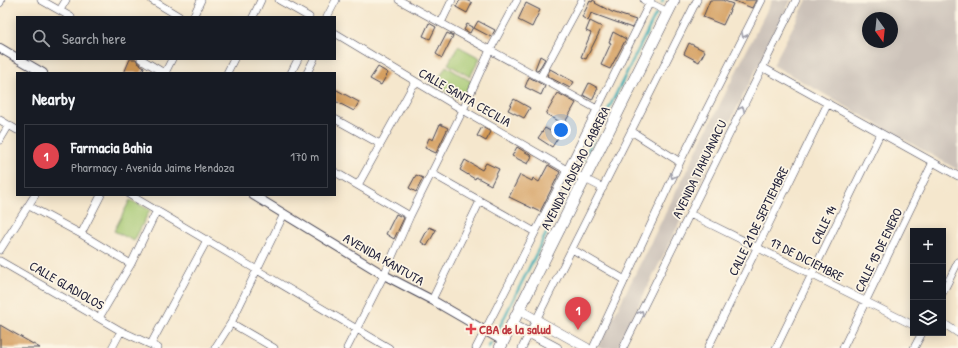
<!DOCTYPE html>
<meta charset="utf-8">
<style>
body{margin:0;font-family:"Patrick Hand",sans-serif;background:#242831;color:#f1f3f6}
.controls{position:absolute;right:12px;bottom:12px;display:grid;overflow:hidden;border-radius:0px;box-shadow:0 2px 10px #0003}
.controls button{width:36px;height:36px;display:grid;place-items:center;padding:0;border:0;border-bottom:1px solid #363941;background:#171b24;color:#f1f3f6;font:20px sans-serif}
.compass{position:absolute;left:862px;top:12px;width:36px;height:36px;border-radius:50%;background:#171b24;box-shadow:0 2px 10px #0003;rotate:165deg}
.you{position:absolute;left:561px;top:130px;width:14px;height:14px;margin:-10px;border:3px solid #fff;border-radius:50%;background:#1a73e8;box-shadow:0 0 0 6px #1a73e833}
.badge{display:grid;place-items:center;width:26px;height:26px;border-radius:50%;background:#7c3aed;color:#fff;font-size:13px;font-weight:700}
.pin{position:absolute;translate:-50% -33px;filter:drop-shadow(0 1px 2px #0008)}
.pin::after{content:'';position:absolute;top:21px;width:14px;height:12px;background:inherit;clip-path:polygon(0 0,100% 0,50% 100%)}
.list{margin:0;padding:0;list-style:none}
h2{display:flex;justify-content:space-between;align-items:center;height:52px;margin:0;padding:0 16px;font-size:17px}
h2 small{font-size:13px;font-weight:400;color:#9ea1a6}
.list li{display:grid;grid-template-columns:26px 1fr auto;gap:12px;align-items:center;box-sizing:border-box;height:64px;margin:0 8px 8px;padding:0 8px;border:1px solid #363941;border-radius:0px}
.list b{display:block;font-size:15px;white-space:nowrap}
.list p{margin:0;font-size:13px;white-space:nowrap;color:#9ea1a6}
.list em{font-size:13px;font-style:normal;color:#9ea1a6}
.icon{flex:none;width:22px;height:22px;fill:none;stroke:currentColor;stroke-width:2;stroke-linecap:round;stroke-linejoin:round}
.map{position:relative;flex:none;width:958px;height:348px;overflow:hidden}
.search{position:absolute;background:#171b24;box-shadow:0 2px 10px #0003;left:16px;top:16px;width:320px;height:44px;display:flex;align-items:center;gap:10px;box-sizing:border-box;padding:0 14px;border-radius:0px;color:#9ea1a6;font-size:15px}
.panel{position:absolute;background:#171b24;box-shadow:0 2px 10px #0003;left:16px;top:72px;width:320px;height:124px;border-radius:0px}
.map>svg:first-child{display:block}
.industrial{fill:#ccc2b9;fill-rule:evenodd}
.green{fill:#a5c872;stroke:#647556}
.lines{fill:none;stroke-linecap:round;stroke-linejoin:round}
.stream{stroke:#3eafb7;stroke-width:2.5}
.building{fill:#d29957}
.minor-casing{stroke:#424051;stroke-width:8}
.tertiary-casing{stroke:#424051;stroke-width:10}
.secondary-casing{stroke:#424051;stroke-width:10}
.trunk-casing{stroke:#424051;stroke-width:12}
.minor{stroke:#fff;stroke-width:7}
.tertiary{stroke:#fff;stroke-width:8}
.secondary{stroke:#fff;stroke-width:9}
.trunk{stroke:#fff;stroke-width:11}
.oneway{stroke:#9c9ca7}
.health-dot{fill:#e0444e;stroke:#fcf5e5;stroke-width:1.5}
.labels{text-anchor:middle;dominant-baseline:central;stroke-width:3.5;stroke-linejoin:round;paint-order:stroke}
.street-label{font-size:13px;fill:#22223b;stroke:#fcf5e5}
.health-label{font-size:13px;font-weight:bold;fill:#be3a42;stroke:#fcf5e5;text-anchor:start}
</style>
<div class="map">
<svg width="958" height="348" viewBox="0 0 958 348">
<rect width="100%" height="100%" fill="#fcf5e5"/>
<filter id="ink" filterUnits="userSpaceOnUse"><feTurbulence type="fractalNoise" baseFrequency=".025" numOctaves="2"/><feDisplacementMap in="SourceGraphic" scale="8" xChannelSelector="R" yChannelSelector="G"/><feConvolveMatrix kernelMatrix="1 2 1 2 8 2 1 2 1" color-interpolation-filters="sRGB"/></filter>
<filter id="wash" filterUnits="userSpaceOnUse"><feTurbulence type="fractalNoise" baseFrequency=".012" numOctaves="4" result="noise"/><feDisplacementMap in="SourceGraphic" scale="16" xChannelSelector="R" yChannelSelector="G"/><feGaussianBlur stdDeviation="0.9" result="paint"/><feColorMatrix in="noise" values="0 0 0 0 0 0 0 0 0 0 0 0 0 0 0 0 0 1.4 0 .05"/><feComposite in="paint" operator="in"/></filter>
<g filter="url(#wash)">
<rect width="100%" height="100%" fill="#f5e7cd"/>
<!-- industrial -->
<path class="industrial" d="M 772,0 L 791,0 L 617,348 L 598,348 Z
M 807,0 L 958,0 L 958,170 L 773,65 ZM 868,18 L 892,18 L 892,42 L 868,42 Z"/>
<!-- green -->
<path class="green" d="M 458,46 L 480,58 L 470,77 L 448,64 Z
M 446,66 L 472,82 L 460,100 L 435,85 Z
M 130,200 L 150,210 L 134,241 L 114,231 Z"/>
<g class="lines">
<!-- stream -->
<path class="stream" d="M 662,2 L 663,0
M 579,168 L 656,14
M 498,330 L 573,180
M 488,348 L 491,343"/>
</g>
<g id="blocks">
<!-- building -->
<path class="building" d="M 460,0 L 466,0 L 472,3 L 467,13 L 456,7 Z
M 593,0 L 596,2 L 595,3 L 612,12 L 636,20 L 632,28 L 591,13 L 588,21 L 582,17 L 590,1 L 592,2 Z
M 710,0 L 722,0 L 733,4 L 723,25 L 703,17 Z
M 732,0 L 756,0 L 752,8 Z
M 526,3 L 540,10 L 532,27 L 518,20 Z
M 478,21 L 495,30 L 491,37 L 474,28 Z
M 590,21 L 602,27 L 586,59 L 581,57 L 591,33 L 586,31 Z
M 429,23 L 436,27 L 430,39 L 423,36 Z
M 467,24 L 473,27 L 470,33 L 464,30 Z
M 613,32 L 626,39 L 610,69 L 601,65 L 611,43 L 609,42 Z
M 447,33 L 453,36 L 442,58 L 436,54 Z
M 689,43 L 705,51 L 699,62 L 684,54 Z
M 540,56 L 545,59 L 538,71 L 535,69 Z
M 130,59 L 136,59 L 138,63 L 144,67 L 142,73 L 124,73 Z
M 378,67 L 388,73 L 381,85 L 370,79 Z
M 550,69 L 574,82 L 570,88 L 547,76 Z
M 529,77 L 545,86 L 541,95 L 525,87 Z
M 589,83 L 598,88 L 592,100 L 583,95 Z
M 335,89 L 359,102 L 354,111 L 335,101 Z
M 558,93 L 576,103 L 564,124 L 546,114 Z
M 514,99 L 530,108 L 524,118 L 508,110 Z
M 440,124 L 448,128 L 436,153 L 425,148 L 429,138 L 433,140 Z
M 482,127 L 491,132 L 486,141 L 477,136 Z
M 545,128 L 559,136 L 552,147 L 538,138 Z
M 517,147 L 532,156 L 528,164 L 512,156 Z
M 465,160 L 482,170 L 486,163 L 499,169 L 491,185 L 476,177 L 475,179 L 460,170 Z
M 548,165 L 560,172 L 540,212 L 509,197 L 520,175 L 532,181 L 533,178 L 539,182 Z
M 416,175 L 423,178 L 416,192 L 409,188 Z
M 396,214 L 404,218 L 394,239 L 386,234 Z
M 429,227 L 436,230 L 427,246 L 421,242 Z
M 0,325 L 40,348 L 0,348 Z"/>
</g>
</g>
<g filter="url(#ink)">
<use href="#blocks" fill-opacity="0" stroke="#424051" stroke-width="1"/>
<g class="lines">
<defs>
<path id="minor" d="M 41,0 L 71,17
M 152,0 L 180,17
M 279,0 L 309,17
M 399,0 L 597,109
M 644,0 L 668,12
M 0,3 L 1,0
M 60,10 L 66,0
M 193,17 L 201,0
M 253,17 L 261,0
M 327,17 L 336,0
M 441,23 L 452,0
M 335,33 L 463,110 L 567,170 L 603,188
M 141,59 L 164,73
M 762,67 L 958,176
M 165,73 L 172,59
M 227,73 L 234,59
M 291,73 L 298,59
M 307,73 L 314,59
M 540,78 L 582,0
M 335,119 L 380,144
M 0,120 L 17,130
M 631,131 L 680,162
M 0,140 L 9,125
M 335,172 L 410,216
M 431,173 L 535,232
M 358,185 L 415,82
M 130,195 L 389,348
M 29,206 L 81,234 L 131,264
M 690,214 L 913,325
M 81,234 L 101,195
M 572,249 L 625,280
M 0,250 L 35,195
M 0,261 L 121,331 L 158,348
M 943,292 L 958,262
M 432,300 L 480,201
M 99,318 L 131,264 L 157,210
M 231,323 L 274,348
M 943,323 L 958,333
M 151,344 L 207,240
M 112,348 L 121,331
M 215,348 L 231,323 L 284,214
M 347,348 L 384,275 L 410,216 L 463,110 L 490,50 L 517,0
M 476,348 L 567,170 L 651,0
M 522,348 L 697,0
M 593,348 L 680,162 L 762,0
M 623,348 L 796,0
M 708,348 L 828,103
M 776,348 L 880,134
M 843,348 L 933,162
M 914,348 L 922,333"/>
<path id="tertiary" d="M 0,48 L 17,58
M 19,59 L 43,73
M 253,195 L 384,275 L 432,300 L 503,341"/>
<path id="secondary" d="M 519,310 L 587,348
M 512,324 L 557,348"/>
<path id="trunk" d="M 500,348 L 674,0"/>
</defs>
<!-- minor casing -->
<use href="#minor" class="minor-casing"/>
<!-- tertiary casing -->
<use href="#tertiary" class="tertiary-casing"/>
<!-- secondary casing -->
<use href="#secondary" class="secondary-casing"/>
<!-- trunk casing -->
<use href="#trunk" class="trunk-casing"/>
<!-- minor -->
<use href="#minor" class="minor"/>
<!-- tertiary -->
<use href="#tertiary" class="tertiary"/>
<!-- secondary -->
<use href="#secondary" class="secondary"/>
<!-- trunk -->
<use href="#trunk" class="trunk"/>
</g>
<!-- one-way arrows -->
<defs><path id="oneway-chevron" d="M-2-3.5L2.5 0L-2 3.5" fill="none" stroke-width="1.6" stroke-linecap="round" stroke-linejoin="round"/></defs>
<g class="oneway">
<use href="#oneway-chevron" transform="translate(744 35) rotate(117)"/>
<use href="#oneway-chevron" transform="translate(742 109) rotate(-64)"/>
<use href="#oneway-chevron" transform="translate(673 176) rotate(115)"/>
<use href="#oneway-chevron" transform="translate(641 313) rotate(-63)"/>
</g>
</g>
<!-- markers -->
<path class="health-dot" d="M469 323h4v4h4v4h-4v4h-4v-4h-4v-4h4z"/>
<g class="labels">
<!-- street labels -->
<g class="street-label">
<text transform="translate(465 97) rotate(30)">CALLE SANTA CECILIA</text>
<text transform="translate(575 168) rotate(-63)">AVENIDA LADISLAO CABRERA</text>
<text transform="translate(699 169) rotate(-64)">AVENIDA TIAHUANACU</text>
<text transform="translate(758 221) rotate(-64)">CALLE 21 DE SEPTIEMBRE</text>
<text transform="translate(823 225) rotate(-64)">CALLE 14</text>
<text transform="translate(878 250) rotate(-64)">CALLE 15 DE ENERO</text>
<text transform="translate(384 259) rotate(30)">AVENIDA KANTUTA</text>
<text transform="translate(807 259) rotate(27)">17 DE DICIEMBRE</text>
<text transform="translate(67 285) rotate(30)">CALLE GLADIOLOS</text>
</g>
<!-- health labels -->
<g class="health-label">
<text x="479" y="329">CBA de la salud</text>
</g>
</g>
</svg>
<div class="controls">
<button>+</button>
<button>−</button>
<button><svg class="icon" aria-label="layers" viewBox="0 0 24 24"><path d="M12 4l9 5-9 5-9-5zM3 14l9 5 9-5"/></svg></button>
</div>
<svg class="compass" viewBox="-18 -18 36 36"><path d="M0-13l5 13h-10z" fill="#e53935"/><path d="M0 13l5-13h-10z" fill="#9ea1a6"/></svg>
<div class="you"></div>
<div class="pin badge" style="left:578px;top:330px;background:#e0444e">1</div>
<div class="search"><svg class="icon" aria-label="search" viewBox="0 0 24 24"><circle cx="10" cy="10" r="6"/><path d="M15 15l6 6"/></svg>Search here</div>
<section class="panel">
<h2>Nearby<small></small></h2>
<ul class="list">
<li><span class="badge" style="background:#e0444e">1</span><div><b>Farmacia Bahia</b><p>Pharmacy · Avenida Jaime Mendoza</p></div><em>170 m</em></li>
</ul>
</section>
</div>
